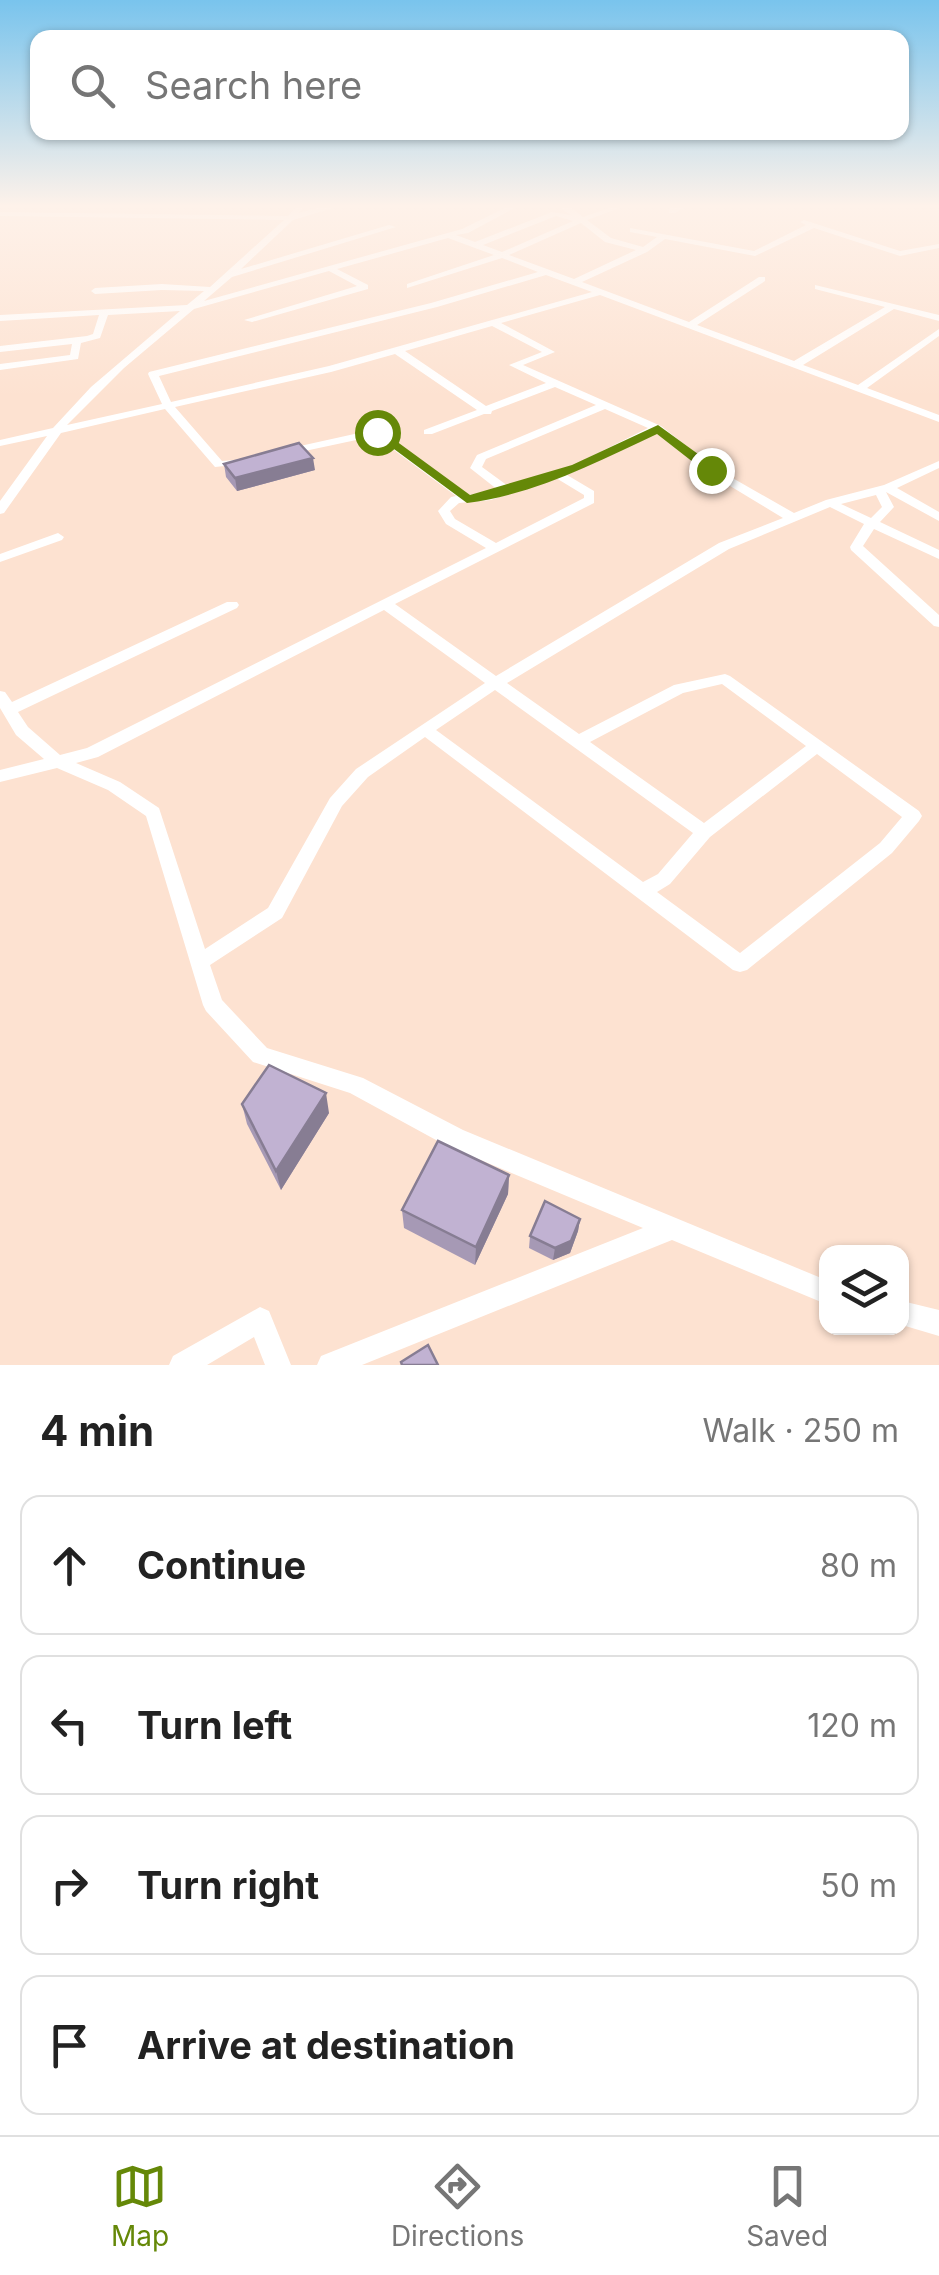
<!DOCTYPE html>
<meta charset="utf-8">
<style>
body{margin:0;font-family:Inter,sans-serif;background:#f2f2f2;color:#222}
.controls{position:absolute;right:30px;bottom:30px;display:grid;overflow:hidden;border-radius:20px;box-shadow:0 2px 8px #0004}
.controls button{width:90px;height:90px;display:grid;place-items:center;padding:0;border:0;border-bottom:2px solid #e0e0e0;background:#fff;color:#222;font:50px sans-serif}
.stop{position:absolute;width:30px;height:30px;margin:-22px;border:8px solid #658808;border-radius:50%;background:#fff}
.stop.end{background:#658808;border-color:#fff;box-shadow:0 2px 10px #0008}
.list{margin:0;padding:0;list-style:none}
h2{display:flex;justify-content:space-between;align-items:center;height:130px;margin:0;padding:0 40px;font-size:42px}
h2 small{font-size:32px;font-weight:400;color:#767676}
.list li{display:grid;grid-template-columns:65px 1fr auto;gap:30px;align-items:center;box-sizing:border-box;height:140px;margin:0 20px 20px;padding:0 20px;border:2px solid #e0e0e0;border-radius:20px}
.list b{display:block;font-size:38px;white-space:nowrap}
.list em{font-size:32px;font-style:normal;color:#767676}
.icon{flex:none;width:55px;height:55px;fill:none;stroke:currentColor;stroke-width:2;stroke-linecap:round;stroke-linejoin:round}
.map{position:relative;flex:none;width:939px;height:1365px;overflow:hidden}
.search{position:absolute;background:#fff;box-shadow:0 2px 8px #0004;left:30px;right:30px;top:30px;height:110px;display:flex;align-items:center;gap:25px;box-sizing:border-box;padding:0 35px;border-radius:20px;color:#767676;font-size:38px}
.sheet{height:770px;background:#fff}
nav{display:flex;justify-content:space-around;align-items:center;box-sizing:border-box;height:140px;border-top:2px solid #e0e0e0;background:#fff;font-size:28px;color:#767676}
nav a{display:grid;justify-items:center;gap:5px}
nav .on{color:#658808}
.map>svg:first-child{display:block}
.lines{fill:none;stroke-linecap:round;stroke-linejoin:round}
.street{fill:#fff;fill-rule:evenodd}
.wall{fill:#a699b5}
.shaded-wall{fill:#877d93}
.building{fill:#c1b2d2;stroke:#877d93;stroke-width:2.5}
.route{fill:#658808}
</style>
<div class="map">
<svg width="939" height="1365" viewBox="0 0 939 1365">
<rect width="100%" height="100%" fill="#fde2d1"/>
<g class="lines">
<!-- street -->
<path class="street" d="M 298,205 L 306,205 L 298,213 L 331,205 L 343,205 L 293,220 L 241,269 L 389,225 L 396,227 L 232,277 L 204,301 L 462,229 L 511,205 L 520,205 L 468,233 L 456,235 L 475,242 L 552,212 L 571,215 L 562,209 L 564,205 L 573,205 L 570,207 L 583,217 L 618,205 L 628,205 L 587,220 L 611,238 L 643,247 L 657,237 L 630,232 L 630,228 L 754,251 L 806,225 L 800,222 L 804,220 L 900,251 L 939,244 L 939,248 L 900,256 L 814,228 L 755,256 L 665,239 L 647,252 L 582,282 L 689,322 L 759,277 L 765,277 L 765,281 L 697,325 L 794,361 L 885,307 L 815,289 L 815,285 L 939,315 L 939,321 L 894,309 L 803,365 L 858,385 L 939,329 L 939,336 L 867,388 L 939,415 L 939,422 L 600,295 L 501,323 L 555,352 L 523,365 L 661,426 L 715,468 L 794,513 L 826,500 L 884,485 L 939,461 L 939,468 L 897,488 L 939,512 L 939,521 L 886,492 L 894,507 L 880,522 L 939,550 L 939,559 L 874,529 L 863,546 L 939,615 L 939,627 L 934,626 L 851,550 L 850,547 L 864,524 L 830,507 L 729,549 L 507,683 L 579,734 L 674,685 L 725,674 L 730,676 L 919,811 L 922,816 L 919,821 L 892,853 L 747,970 L 740,972 L 733,970 L 425,737 L 368,777 L 342,806 L 282,918 L 210,965 L 222,1000 L 267,1048 L 363,1078 L 463,1130 L 826,1280 L 826,1304 L 672,1240 L 362,1365 L 317,1365 L 321,1356 L 643,1228 L 447,1146 L 350,1093 L 253,1062 L 206,1011 L 203,1005 L 146,816 L 108,790 L 57,768 L 0,782 L 0,770 L 44,759 L 16,735 L 0,708 L 0,691 L 5,692 L 12,702 L 227,602 L 237,602 L 239,605 L 237,608 L 18,712 L 28,727 L 60,755 L 87,748 L 486,548 L 446,524 L 438,511 L 451,497 L 456,496 L 375,436 L 286,455 L 280,452 L 282,450 L 377,429 L 469,495 L 498,490 L 470,468 L 477,455 L 596,405 L 555,387 L 492,411 L 491,414 L 484,414 L 432,434 L 424,434 L 424,430 L 477,410 L 395,354 L 331,372 L 175,407 L 222,461 L 248,459 L 248,463 L 244,464 L 215,467 L 165,409 L 61,433 L 4,513 L 0,514 L 0,501 L 47,436 L 0,446 L 0,440 L 53,428 L 91,387 L 180,311 L 108,315 L 100,338 L 81,343 L 78,359 L 0,370 L 0,364 L 70,355 L 72,344 L 0,352 L 0,346 L 87,336 L 93,334 L 99,315 L 0,321 L 0,315 L 187,305 L 204,291 L 162,290 L 95,294 L 91,291 L 95,288 L 162,284 L 210,287 L 284,220 L 0,216 L 0,212 L 288,216 ZM 556,216 L 573,221 L 502,252 L 483,245 ZM 581,223 L 605,242 L 636,250 L 574,279 L 509,255 ZM 448,238 L 494,255 L 407,284 L 407,288 L 502,258 L 538,272 L 431,303 L 149,372 L 148,374 L 162,404 L 67,425 L 124,368 L 194,309 L 329,271 L 357,286 L 244,320 L 252,322 L 368,289 L 368,285 L 337,269 ZM 546,275 L 592,292 L 329,366 L 171,402 L 159,376 L 437,307 ZM 492,326 L 542,352 L 509,365 L 546,383 L 486,406 L 405,351 ZM 605,409 L 648,428 L 572,466 L 508,486 L 482,467 L 486,459 ZM 656,433 L 707,472 L 783,518 L 719,543 L 496,676 L 395,604 L 594,503 L 594,491 L 567,475 ZM 556,478 L 584,495 L 584,498 L 496,543 L 455,519 L 450,511 L 459,503 L 491,500 ZM 876,495 L 882,507 L 871,518 L 841,504 ZM 384,610 L 485,683 L 356,769 L 330,798 L 268,908 L 205,949 L 159,808 L 120,782 L 76,763 L 98,757 ZM 722,684 L 806,746 L 704,823 L 590,742 L 683,693 ZM 495,690 L 693,833 L 658,874 L 643,882 L 436,730 ZM 817,754 L 902,817 L 880,843 L 740,953 L 657,892 L 670,884 L 710,837 Z
M 679,205 L 688,205 L 675,213 L 669,213 L 669,209 Z
M 58,533 L 64,537 L 62,540 L 0,562 L 0,554 Z
M 902,1301 L 939,1310 L 939,1336 L 902,1325 Z
M 260,1307 L 269,1311 L 291,1365 L 265,1365 L 254,1337 L 207,1365 L 169,1365 L 173,1356 Z"/>
</g>
<!-- wall -->
<path class="wall" d="M 224,464 L 315,470 L 237,491 L 226,477 Z
M 242,1104 L 329,1113 L 281,1190 L 247,1124 Z
M 509,1175 L 508,1194 L 475,1265 L 404,1228 L 402,1210 Z
M 580,1219 L 578,1231 L 570,1253 L 553,1260 L 529,1248 L 530,1236 Z"/>
<!-- shaded-wall -->
<path class="shaded-wall" d="M 313,458 L 315,470 L 237,491 L 235,478 Z
M 326,1093 L 329,1113 L 281,1190 L 276,1171 Z
M 509,1175 L 508,1194 L 475,1265 L 476,1247 Z
M 580,1219 L 578,1231 L 570,1253 L 553,1260 L 555,1248 Z"/>
<!-- building -->
<path class="building" d="M 299,443 L 313,458 L 235,478 L 224,464 Z
M 269,1065 L 326,1093 L 276,1171 L 242,1104 Z
M 438,1141 L 509,1175 L 476,1247 L 402,1210 Z
M 545,1201 L 580,1219 L 571,1241 L 555,1248 L 530,1236 Z
M 428,1345 L 438,1365 L 402,1365 L 401,1362 Z"/>
<!-- sky -->
<linearGradient id="sky" x2="0" y2="1"><stop stop-color="#79c4ed"/><stop offset="0.52" stop-color="#fef2ea"/><stop offset="1" stop-color="#fef2ea" stop-opacity="0"/></linearGradient>
<rect width="939" height="396" fill="url(#sky)"/>
<!-- route -->
<path class="route" d="M 658,425 L 716,467 L 716,473 L 707,473 L 657,434 C 597,462 534,495 467,503 L 371,432 L 381,430 L 470,495 L 572,465 Z"/>
</svg>
<div class="controls">
<button><svg class="icon" aria-label="layers" viewBox="0 0 24 24"><path d="M12 4l9 5-9 5-9-5zM3 14l9 5 9-5"/></svg></button>
</div>
<div class="stop" style="left:377px;top:432px"></div>
<div class="stop end" style="left:711px;top:470px"></div>
<div class="search"><svg class="icon" aria-label="search" viewBox="0 0 24 24"><circle cx="10" cy="10" r="6"/><path d="M15 15l6 6"/></svg>Search here</div>
</div>
<section class="sheet">
<h2>4 min<small>Walk · 250 m</small></h2>
<ul class="list">
<li><svg class="icon" aria-label="ahead" viewBox="0 0 24 24"><path d="M12 20V5M6 11l6-6 6 6"/></svg><div><b>Continue</b></div><em>80 m</em></li>
<li><svg class="icon" aria-label="left" viewBox="0 0 24 24"><path d="M17 20v-9H6M10 6l-5 5 5 5"/></svg><div><b>Turn left</b></div><em>120 m</em></li>
<li><svg class="icon" aria-label="right" viewBox="0 0 24 24"><path d="M7 20v-9h11M14 6l5 5-5 5"/></svg><div><b>Turn right</b></div><em>50 m</em></li>
<li><svg class="icon" aria-label="arrive" viewBox="0 0 24 24"><path d="M6 21V4h12l-3 4 3 4H6"/></svg><div><b>Arrive at destination</b></div></li>
</ul>
</section>
<nav>
<a class="on"><svg class="icon" aria-label="map" viewBox="0 0 24 24"><path d="M3 6l6-2 6 2 6-2v14l-6 2-6-2-6 2zM9 4v14M15 6v14"/></svg>Map</a>
<a><svg class="icon" aria-label="directions" viewBox="0 0 24 24"><path d="M12 3l9 9-9 9-9-9zM9 14v-3h6M13 9l2 2-2 2"/></svg>Directions</a>
<a><svg class="icon" aria-label="saved" viewBox="0 0 24 24"><path d="M7 4h10v16l-5-4-5 4z"/></svg>Saved</a>
</nav>
